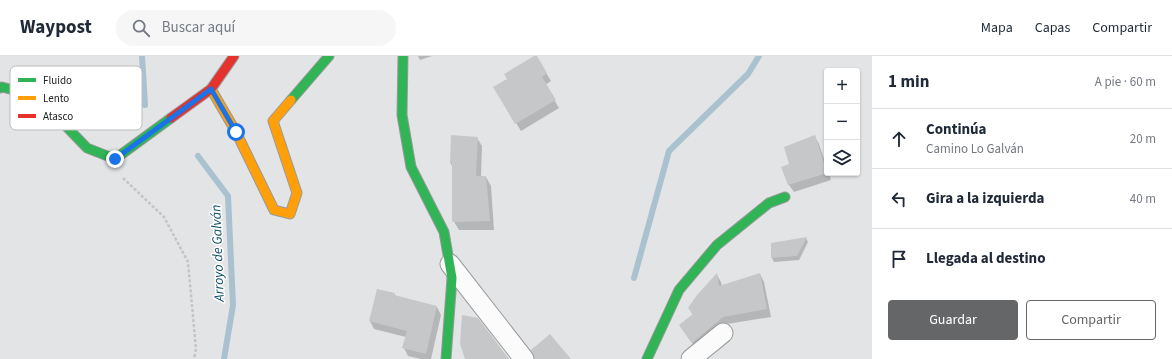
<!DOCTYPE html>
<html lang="es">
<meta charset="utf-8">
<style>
body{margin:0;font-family:"Source Sans 3",sans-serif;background:#f6f6f7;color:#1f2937}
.controls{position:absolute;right:12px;top:12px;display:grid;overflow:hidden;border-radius:4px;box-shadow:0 1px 3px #0004}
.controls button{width:36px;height:36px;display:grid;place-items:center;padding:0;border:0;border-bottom:1px solid #e0e1e3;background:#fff;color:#1f2937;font:20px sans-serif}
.stop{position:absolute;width:12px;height:12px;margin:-9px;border:3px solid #1a73e8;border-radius:50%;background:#fff}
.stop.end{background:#1a73e8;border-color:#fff;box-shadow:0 1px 4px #0008}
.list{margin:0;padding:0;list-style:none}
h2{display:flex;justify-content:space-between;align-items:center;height:52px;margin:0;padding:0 16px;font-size:17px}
h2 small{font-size:13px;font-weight:400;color:#747a83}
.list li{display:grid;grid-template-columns:26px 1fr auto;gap:12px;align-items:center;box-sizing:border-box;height:60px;padding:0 16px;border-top:1px solid #e0e1e3}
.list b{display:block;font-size:15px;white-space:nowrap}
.list p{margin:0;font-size:13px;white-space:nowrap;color:#747a83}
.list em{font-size:13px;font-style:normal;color:#747a83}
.actions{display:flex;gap:8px;padding:12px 16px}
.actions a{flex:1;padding:9px 0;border:1px solid #656667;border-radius:4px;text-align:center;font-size:14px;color:#656667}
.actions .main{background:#656667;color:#fff}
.icon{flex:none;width:22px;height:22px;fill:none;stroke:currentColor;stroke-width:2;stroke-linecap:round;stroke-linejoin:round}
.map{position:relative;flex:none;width:872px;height:303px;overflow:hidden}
header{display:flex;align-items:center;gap:24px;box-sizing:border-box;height:56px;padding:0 20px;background:#fff;border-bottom:1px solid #e0e1e3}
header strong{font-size:19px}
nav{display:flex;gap:22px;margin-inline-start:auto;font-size:14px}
.search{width:280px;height:36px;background:#f6f6f7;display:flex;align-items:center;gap:10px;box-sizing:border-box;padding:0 14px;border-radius:22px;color:#747a83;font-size:15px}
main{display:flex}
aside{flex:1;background:#fff}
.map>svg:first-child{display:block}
.shadow{fill:#0003}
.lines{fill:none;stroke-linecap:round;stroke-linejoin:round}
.stream{stroke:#aac2d0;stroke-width:6}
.building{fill:#c6c7c8}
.street-casing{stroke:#999a9b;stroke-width:21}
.fast-casing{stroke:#999a9b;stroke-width:11}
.slow-casing{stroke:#999a9b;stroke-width:11}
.jam-casing{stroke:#999a9b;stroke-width:11}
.path{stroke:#c4c4c4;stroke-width:2.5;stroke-dasharray:3 2;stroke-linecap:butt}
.street{stroke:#fbfbfb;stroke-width:19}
.fast{stroke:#30b455;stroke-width:9}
.slow{stroke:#ff9f0a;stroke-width:9}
.jam{stroke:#e5322d;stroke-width:9}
.route{stroke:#1a73e8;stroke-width:5}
.labels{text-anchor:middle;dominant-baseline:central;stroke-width:3;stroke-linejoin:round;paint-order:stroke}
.water-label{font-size:14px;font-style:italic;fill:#0c4d68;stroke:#fff}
.key{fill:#fff;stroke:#bcbdbd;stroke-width:1}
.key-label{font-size:11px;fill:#212223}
</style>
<header>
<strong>Waypost</strong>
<div class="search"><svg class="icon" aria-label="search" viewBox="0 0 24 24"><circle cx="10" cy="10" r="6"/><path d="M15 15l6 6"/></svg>Buscar aquí</div>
<nav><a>Mapa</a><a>Capas</a><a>Compartir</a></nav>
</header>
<main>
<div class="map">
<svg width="872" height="303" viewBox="0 0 872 303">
<rect width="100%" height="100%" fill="#e2e4e6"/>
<!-- shadow -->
<path class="shadow" d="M 418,0 L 432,0 L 420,4 Z
M 536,0 L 551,25 L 545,29 L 559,52 L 521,75 L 494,31 L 508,23 Z
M 452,80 L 477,82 L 482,90 L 481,121 L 486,121 L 491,130 L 494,174 L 459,174 L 453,164 L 453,112 L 451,108 Z
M 815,81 L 819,88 L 827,112 L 827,117 L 829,117 L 831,124 L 794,136 L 789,129 L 790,108 Z
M 806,182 L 808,186 L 799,204 L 774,206 L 772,202 Z
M 760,218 L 764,226 L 771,261 L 727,268 L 697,294 L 680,270 L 693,259 L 689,252 L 717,219 L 721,226 L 722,230 Z
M 394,238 L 396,240 L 437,251 L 441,259 L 431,303 L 421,303 L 408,300 L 404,292 L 406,281 L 374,273 L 370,265 Z"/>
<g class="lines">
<!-- stream -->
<path class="stream" d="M 142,0 L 145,49
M 198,100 L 228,140 L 233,249 L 224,303
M 634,222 L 669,95 L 748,18 L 759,0"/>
</g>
<!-- building -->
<path class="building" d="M 534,0 L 537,0 L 547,17 L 542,21 L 556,44 L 515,68 L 493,31 L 507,23 L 504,18 Z
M 451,79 L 478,81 L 476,120 L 486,120 L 490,165 L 453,166 L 452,165 L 452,107 L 450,108 Z
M 815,79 L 827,117 L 788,129 L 781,111 L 789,108 L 784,91 Z
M 807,181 L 797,200 L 771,202 L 771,187 Z
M 717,217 L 719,230 L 760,217 L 767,253 L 723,261 L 692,287 L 679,269 L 693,258 L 688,252 L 697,239 Z
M 377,233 L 395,237 L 394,239 L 437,250 L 426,298 L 402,292 L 407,275 L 369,265 Z
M 462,259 L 478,262 L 509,303 L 465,303 L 460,288 Z
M 550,278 L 571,303 L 535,303 L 531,294 Z"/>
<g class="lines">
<defs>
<path id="street" d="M 450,208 L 524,303
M 691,303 L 723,277"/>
<path id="fast" d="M 403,0 L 402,59 L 411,111 L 444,176 L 452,222 L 446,303
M 0,32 L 2,31 L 37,40 L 87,92 L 115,103 L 171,62
M 291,44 L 329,0
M 647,303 L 679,234 L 717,189 L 769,147 L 785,141"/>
<path id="slow" d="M 211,33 L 236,76 L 274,154 L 290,158 L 297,137 L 273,65 L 291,44"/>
<path id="jam" d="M 171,62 L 211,33 L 234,0"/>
</defs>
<!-- street casing -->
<use href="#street" class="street-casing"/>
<!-- fast casing -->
<use href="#fast" class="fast-casing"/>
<!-- slow casing -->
<use href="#slow" class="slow-casing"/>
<!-- jam casing -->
<use href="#jam" class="jam-casing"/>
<!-- path -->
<path class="path" d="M 123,122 L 164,161 L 188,206 L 196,293 L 194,303"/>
<!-- street -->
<use href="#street" class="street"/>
<!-- fast -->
<use href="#fast" class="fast"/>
<!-- slow -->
<use href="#slow" class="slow"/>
<!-- jam -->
<use href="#jam" class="jam"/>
</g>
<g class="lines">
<!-- route -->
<path class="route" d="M 115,103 L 211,33 L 236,76"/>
</g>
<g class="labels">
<!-- water labels -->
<g class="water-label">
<text transform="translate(218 197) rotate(-92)">Arroyo de Galván</text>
</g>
</g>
<!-- legend -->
<rect x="10" y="10" width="132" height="64" rx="6" class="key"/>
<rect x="18" y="22" width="18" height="4" fill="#30b455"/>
<rect x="18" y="40" width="18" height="4" fill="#ff9f0a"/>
<rect x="18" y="58" width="18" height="4" fill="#e5322d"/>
<g class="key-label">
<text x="43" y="28">Fluido</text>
<text x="43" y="46">Lento</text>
<text x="43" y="64">Atasco</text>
</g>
</svg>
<div class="controls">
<button>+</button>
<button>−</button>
<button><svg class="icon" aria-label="layers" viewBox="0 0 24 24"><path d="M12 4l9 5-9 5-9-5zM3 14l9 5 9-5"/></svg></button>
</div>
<div class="stop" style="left:236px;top:76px"></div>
<div class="stop end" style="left:115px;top:103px"></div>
</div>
<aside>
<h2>1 min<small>A pie · 60 m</small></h2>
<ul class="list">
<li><svg class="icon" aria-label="ahead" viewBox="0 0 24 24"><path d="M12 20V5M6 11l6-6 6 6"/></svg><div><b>Continúa</b><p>Camino Lo Galván</p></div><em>20 m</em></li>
<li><svg class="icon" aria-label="left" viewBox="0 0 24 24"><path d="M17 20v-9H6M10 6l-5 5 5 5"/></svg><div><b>Gira a la izquierda</b></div><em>40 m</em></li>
<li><svg class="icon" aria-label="arrive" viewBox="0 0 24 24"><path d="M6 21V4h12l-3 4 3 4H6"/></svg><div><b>Llegada al destino</b></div></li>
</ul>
<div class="actions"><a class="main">Guardar</a><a>Compartir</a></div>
</aside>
</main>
